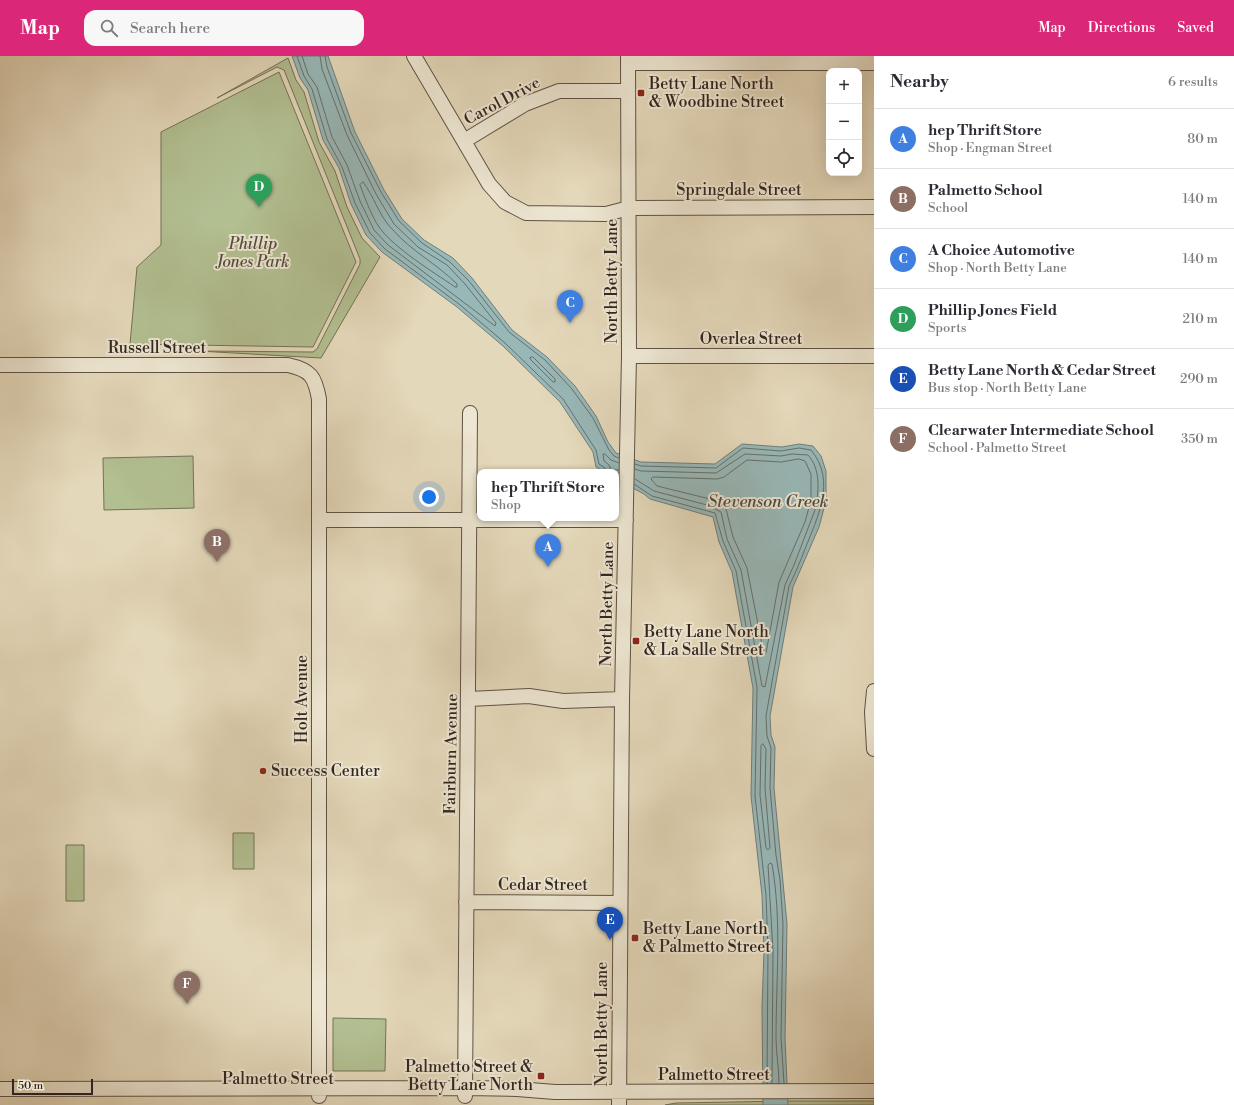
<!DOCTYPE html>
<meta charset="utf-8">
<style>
body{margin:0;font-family:"Libre Bodoni",serif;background:#f7f7f7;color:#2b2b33}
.controls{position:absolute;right:12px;top:12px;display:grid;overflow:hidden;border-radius:8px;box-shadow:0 4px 16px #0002}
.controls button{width:36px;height:36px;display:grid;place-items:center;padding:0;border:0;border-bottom:1px solid #e1e1e2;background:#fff;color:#2b2b33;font:20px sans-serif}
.scale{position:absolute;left:12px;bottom:10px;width:81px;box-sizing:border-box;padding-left:4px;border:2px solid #332620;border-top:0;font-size:11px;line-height:14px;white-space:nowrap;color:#332620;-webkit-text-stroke:3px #ede6d2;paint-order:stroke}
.you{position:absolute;left:429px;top:441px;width:14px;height:14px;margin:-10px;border:3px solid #fff;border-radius:50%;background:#1a73e8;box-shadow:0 0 0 6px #1a73e833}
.badge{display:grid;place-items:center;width:26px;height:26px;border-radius:50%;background:#db2777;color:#fff;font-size:13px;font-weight:700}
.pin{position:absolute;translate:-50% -33px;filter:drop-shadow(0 1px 2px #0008)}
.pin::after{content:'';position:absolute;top:21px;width:14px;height:12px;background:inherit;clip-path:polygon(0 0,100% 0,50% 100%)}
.popup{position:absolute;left:477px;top:413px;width:142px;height:52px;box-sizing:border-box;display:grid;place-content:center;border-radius:8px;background:#fff;filter:drop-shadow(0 1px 3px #0005);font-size:13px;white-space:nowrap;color:#7c7c81}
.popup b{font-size:15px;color:#2b2b33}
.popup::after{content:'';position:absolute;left:50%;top:100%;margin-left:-8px;border:8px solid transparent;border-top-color:#fff}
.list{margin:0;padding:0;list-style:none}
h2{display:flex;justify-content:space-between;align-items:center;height:52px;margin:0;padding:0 16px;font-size:17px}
h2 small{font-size:13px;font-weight:400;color:#7c7c81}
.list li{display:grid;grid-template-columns:26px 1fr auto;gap:12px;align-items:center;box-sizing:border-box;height:60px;padding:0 16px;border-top:1px solid #e1e1e2}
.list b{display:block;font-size:15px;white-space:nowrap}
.list p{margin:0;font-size:13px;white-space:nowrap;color:#7c7c81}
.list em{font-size:13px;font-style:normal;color:#7c7c81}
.icon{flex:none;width:22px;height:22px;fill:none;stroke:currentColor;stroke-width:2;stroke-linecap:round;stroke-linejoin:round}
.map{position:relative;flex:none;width:874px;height:1049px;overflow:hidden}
header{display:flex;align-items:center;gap:24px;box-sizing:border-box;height:56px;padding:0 20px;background:#db2777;color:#fff}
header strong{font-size:19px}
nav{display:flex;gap:22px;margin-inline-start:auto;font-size:14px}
.search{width:280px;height:36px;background:#f7f7f7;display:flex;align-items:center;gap:10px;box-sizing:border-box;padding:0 14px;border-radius:12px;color:#7c7c81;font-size:15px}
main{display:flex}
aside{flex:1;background:#fff}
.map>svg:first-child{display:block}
.green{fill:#b2bf91;stroke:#727258}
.water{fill:#98b8b8;stroke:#707e7b}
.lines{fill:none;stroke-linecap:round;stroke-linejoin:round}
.shore{stroke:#666f6c;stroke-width:1}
.minor-casing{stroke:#5f5246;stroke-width:16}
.minor{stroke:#ede6d2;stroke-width:14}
.poi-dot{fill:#8f2418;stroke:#ede6d2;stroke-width:1.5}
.labels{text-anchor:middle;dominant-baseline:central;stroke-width:4;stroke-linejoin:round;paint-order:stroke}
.poi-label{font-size:16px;fill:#332620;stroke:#ede6d2;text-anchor:start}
.street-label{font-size:16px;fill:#332620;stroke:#ede6d2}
.park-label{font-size:16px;font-style:italic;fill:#534c3c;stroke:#ede6d2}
.water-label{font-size:17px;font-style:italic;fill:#4c4a46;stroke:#ede6d2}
</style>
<header>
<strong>Map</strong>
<div class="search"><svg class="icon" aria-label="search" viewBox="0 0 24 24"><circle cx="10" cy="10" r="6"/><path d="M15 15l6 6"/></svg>Search here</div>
<nav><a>Map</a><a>Directions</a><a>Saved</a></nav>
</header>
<main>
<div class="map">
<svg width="874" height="1049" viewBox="0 0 874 1049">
<rect width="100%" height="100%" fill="#e4d8ba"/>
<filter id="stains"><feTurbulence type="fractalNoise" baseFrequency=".005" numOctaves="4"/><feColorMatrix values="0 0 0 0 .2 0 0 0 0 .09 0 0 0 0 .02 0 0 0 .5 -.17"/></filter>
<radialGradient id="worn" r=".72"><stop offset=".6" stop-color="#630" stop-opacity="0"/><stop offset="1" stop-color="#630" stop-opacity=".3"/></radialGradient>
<!-- green -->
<path class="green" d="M 288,2 L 296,24 L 304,36 L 319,86 L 335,115 L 347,151 L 362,182 L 380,201 L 321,302 L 198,295 L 313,296 L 317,293 L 360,208 L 360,203 L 284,14 L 277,11 L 217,42 Z
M 279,16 L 356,206 L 313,291 L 130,288 L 137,211 L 161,189 L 161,76 Z
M 193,400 L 194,452 L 104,454 L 103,402 Z
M 233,777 L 254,777 L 254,813 L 233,813 Z
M 66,789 L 84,789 L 84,845 L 66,845 Z
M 333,962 L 386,963 L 385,1015 L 333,1015 Z
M 790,1045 L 874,1045 L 874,1049 L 665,1049 L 676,1047 Z"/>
<!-- water -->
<path class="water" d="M 292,0 L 328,0 L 355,76 L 384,134 L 402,163 L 424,184 L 453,202 L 472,222 L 512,274 L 547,301 L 575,330 L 596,360 L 608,386 L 616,397 L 641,406 L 715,408 L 742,388 L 782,391 L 799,388 L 813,390 L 821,400 L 826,415 L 826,445 L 819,471 L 793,531 L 770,660 L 771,679 L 775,691 L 774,732 L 787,868 L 785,982 L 788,1049 L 763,1049 L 762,951 L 764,895 L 762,839 L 751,740 L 753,632 L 732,516 L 719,486 L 713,461 L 650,443 L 644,438 L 616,423 L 616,416 L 605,416 L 596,411 L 593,396 L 560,346 L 503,290 L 457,251 L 382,196 L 366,179 L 351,148 L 339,112 L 323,84 L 308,34 L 300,22 Z"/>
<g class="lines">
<!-- shore -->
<path class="shore" d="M 297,0 L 304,20 L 312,33 L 327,83 L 342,111 L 355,147 L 370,177 L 385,193 L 459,248 L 505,287 L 563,343 L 596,394 L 599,408 L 605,412 L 606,416
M 302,0 L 308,18 L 317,31 L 332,81 L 347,109 L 360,145 L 374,174 L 388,189 L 495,270 L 496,267 L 465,228 L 447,209 L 418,191 L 394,168 L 376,138 L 347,79 L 322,13 L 320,0
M 325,0 L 327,11 L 351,77 L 381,136 L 399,165 L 422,187 L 450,206 L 469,225 L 509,276 L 545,304 L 572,333 L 593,362 L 609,394 L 614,400 L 619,402
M 363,126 C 374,140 379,160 392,173 C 411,195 437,208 457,228 L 457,231 L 455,231 C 432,215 395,193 379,171 C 371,159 365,142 360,129 Z
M 533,301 L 555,323 L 555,326 L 553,326 L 531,304 L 530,302 Z
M 799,403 L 805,405 L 811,418 L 811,444 L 805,466 L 779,526 L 766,597 L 764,599 L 747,512 L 733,481 L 726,453 L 720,447 L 710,443 L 657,430 L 651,423 L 653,421 L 717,423 L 724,421 L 747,404 L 781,406 Z
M 635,408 L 641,410 L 716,412 L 743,392 L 781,395 L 799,392 L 811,394 C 837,425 817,462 805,493 C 800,506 795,518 789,530 L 766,660 L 767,680 L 771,692 L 770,732 L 776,799 L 780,824 L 783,868 L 781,982 L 784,1027
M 619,414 L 611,414 L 609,409 L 604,405 L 603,398 L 605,398 L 611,404 L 619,407
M 635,423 L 654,435 L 707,449 L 721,456 L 727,483 L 741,514 L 762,630 L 765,631 L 785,529 L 794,509 L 815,454 C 819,436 821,413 808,399 L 792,398 L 781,400 L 745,398 L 716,417 L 641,415 L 635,413
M 634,428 L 652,440 L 715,457 L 723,485 L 736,515 L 757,631 L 755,740 L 766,839 L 768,894 L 767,1027
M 763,688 L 766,693 L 765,732 L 770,792 L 768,794 L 766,792 L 760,739 L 761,690 Z
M 772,1027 L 773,895 L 768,809 L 770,807 L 772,808 C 782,866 776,924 776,982 C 776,997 779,1012 779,1027"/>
<defs>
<path id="minor" d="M 414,0 L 489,128 L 505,146 L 526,157 L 606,158 L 629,152 L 874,151
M 628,7 L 874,7
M 464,85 L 525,48 L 559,35 L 628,35
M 629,300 L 874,300
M 0,309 L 288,309 C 311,314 315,321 319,343 L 319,1040
M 320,464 L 626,464
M 874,635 L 872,656 L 874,693
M 469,643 L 529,640 L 563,645 L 622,643
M 466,846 L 619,847
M 0,1033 L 465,1032 L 517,1033 L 555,1036 L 874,1035
M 465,1040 L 470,357
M 619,1049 L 622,643 L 629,300 L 628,0"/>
</defs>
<!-- minor casing -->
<use href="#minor" class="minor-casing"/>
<!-- minor -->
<use href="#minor" class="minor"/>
</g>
<!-- markers -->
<g class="poi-dot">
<rect x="637" y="33" width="8" height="8" rx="2"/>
<rect x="632" y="581" width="8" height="8" rx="2"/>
<circle cx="263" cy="715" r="4"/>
<rect x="631" y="878" width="8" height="8" rx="2"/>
<rect x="537" y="1016" width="8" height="8" rx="2"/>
</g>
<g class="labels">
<!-- poi labels -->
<g class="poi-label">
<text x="649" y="28">Betty Lane North<tspan x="649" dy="18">&amp; Woodbine Street</tspan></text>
<text x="644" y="576">Betty Lane North<tspan x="644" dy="18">&amp; La Salle Street</tspan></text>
<text x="271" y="715">Success Center</text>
<text x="643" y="873">Betty Lane North<tspan x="643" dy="18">&amp; Palmetto Street</tspan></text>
<text x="533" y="1011" text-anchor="end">Palmetto Street &amp;<tspan x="533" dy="18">Betty Lane North</tspan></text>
</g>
<!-- street labels -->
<g class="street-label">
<text transform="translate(502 45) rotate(-28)">Carol Drive</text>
<text x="739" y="134">Springdale Street</text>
<text transform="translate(612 225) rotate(-90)">North Betty Lane</text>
<text x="751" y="283">Overlea Street</text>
<text x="157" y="292">Russell Street</text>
<text transform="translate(607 548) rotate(-89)">North Betty Lane</text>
<text transform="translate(302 643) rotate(-90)">Holt Avenue</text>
<text transform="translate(451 698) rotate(-89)">Fairburn Avenue</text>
<text x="543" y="829">Cedar Street</text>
<text transform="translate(602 968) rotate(-90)">North Betty Lane</text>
<text x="714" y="1019">Palmetto Street</text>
<text x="278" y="1023">Palmetto Street</text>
</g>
<!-- park labels -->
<g class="park-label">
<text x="253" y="188">Phillip<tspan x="253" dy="18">Jones Park</tspan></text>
</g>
<!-- water labels -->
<g class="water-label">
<text x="768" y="446">Stevenson Creek</text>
</g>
</g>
<rect width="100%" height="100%" filter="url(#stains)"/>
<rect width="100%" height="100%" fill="url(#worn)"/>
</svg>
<div class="controls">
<button>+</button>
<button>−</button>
<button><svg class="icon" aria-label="locate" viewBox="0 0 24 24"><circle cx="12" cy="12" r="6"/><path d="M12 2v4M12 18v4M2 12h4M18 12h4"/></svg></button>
</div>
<div class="scale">50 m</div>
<div class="you"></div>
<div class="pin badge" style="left:548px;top:511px;background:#3f7fe0">A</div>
<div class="popup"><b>hep Thrift Store</b>Shop</div>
<div class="pin badge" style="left:217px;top:506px;background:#8d6e63">B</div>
<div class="pin badge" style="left:570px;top:267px;background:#3f7fe0">C</div>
<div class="pin badge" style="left:259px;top:151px;background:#2e9e5b">D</div>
<div class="pin badge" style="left:610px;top:884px;background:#1a4fb4">E</div>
<div class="pin badge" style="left:187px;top:948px;background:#8d6e63">F</div>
</div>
<aside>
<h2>Nearby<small>6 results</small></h2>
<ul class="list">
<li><span class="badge" style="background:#3f7fe0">A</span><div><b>hep Thrift Store</b><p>Shop · Engman Street</p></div><em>80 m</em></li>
<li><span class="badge" style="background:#8d6e63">B</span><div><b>Palmetto School</b><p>School</p></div><em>140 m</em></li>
<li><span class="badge" style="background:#3f7fe0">C</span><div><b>A Choice Automotive</b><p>Shop · North Betty Lane</p></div><em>140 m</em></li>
<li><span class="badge" style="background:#2e9e5b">D</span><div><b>Phillip Jones Field</b><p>Sports</p></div><em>210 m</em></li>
<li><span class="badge" style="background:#1a4fb4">E</span><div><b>Betty Lane North &amp; Cedar Street</b><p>Bus stop · North Betty Lane</p></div><em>290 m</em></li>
<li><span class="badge" style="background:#8d6e63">F</span><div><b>Clearwater Intermediate School</b><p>School · Palmetto Street</p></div><em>350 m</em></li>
</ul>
</aside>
</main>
